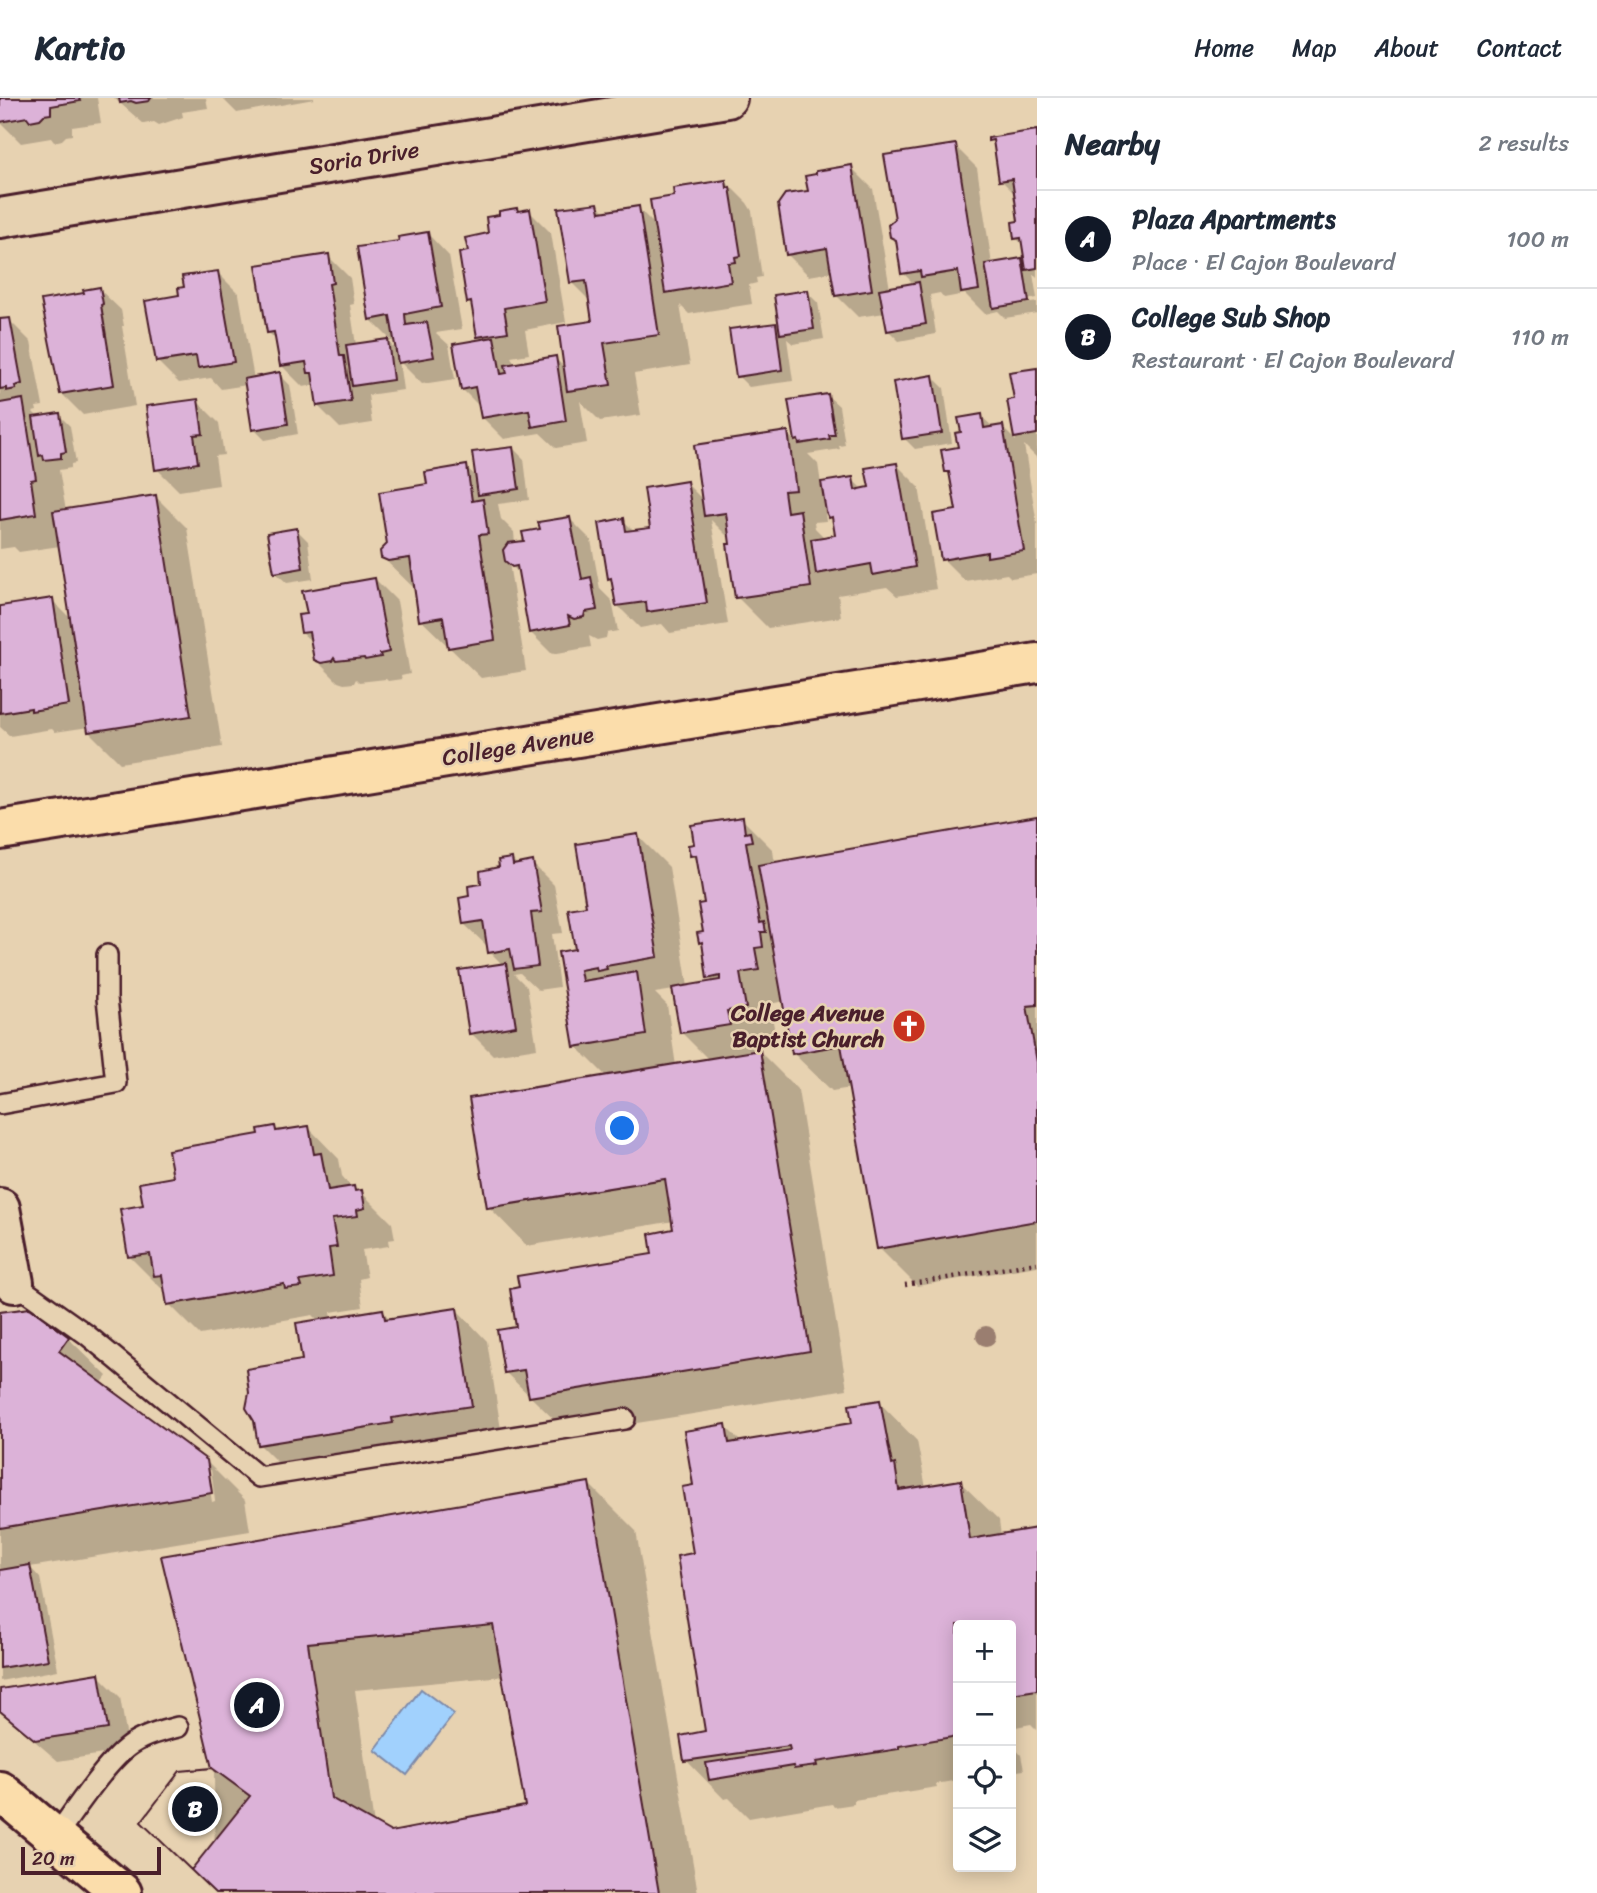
<!DOCTYPE html>
<meta charset="utf-8">
<style>
body{margin:0;font-family:Sriracha,sans-serif;background:#f6f6f7;color:#1f2937}
.controls{position:absolute;right:21px;bottom:21px;display:grid;overflow:hidden;border-radius:7px;box-shadow:0 4px 18px #0003}
.controls button{width:63px;height:63px;display:grid;place-items:center;padding:0;border:0;border-bottom:2px solid #e0e1e3;background:#fff;color:#1f2937;font:35px sans-serif}
.scale{position:absolute;left:21px;bottom:18px;width:140px;box-sizing:border-box;padding-left:7px;border:4px solid #4a1f2b;border-top:0;font-size:19px;line-height:24px;white-space:nowrap;color:#4a1f2b;-webkit-text-stroke:5px #e7d2b1;paint-order:stroke}
.you{position:absolute;left:623px;top:1031px;width:24px;height:24px;margin:-18px;border:5px solid #fff;border-radius:50%;background:#1a73e8;box-shadow:0 0 0 10px #1a73e833}
.badge{display:grid;place-items:center;width:46px;height:46px;border-radius:50%;background:#111827;color:#fff;font-size:23px;font-weight:700}
.pin{position:absolute;translate:-50% -50%;border:4px solid #fff;box-shadow:0 2px 7px #0006}
.list{margin:0;padding:0;list-style:none}
h2{display:flex;justify-content:space-between;align-items:center;height:91px;margin:0;padding:0 28px;font-size:30px}
h2 small{font-size:23px;font-weight:400;color:#747a83}
.list li{display:grid;grid-template-columns:46px 1fr auto;gap:21px;align-items:center;box-sizing:border-box;height:98px;padding:0 28px;border-top:2px solid #e0e1e3}
.list b{display:block;font-size:26px;white-space:nowrap}
.list p{margin:0;font-size:23px;white-space:nowrap;color:#747a83}
.list em{font-size:23px;font-style:normal;color:#747a83}
.icon{flex:none;width:38px;height:38px;fill:none;stroke:currentColor;stroke-width:2;stroke-linecap:round;stroke-linejoin:round}
.map{position:relative;flex:none;width:1037px;height:1795px;overflow:hidden}
header{display:flex;align-items:center;gap:42px;box-sizing:border-box;height:98px;padding:0 35px;background:#fff;border-bottom:2px solid #e0e1e3}
header strong{font-size:33px}
nav{display:flex;gap:38px;margin-inline-start:auto;font-size:24px}
main{display:flex}
aside{flex:1;background:#fff}
.map>svg:first-child{display:block}
.water{fill:#a1d1fd;stroke:#7e8aa9;stroke-width:2}
.shadow{fill:#0003;fill-rule:evenodd}
.building{fill:#dcb2d8;stroke:#4a1f2b;stroke-width:2;fill-rule:evenodd}
.lines{fill:none;stroke-linecap:round;stroke-linejoin:round}
.lane-casing{stroke:#4a1f2b;stroke-width:24}
.street-casing{stroke:#4a1f2b;stroke-width:44}
.primary-casing{stroke:#4a1f2b;stroke-width:44}
.path{stroke:#4a1f2b;stroke-width:4.5;stroke-dasharray:2 5;stroke-linecap:butt}
.lane{stroke:#e7d2b1;stroke-width:19}
.street{stroke:#e7d2b1;stroke-width:38}
.primary{stroke:#fbddab;stroke-width:38}
.tree{fill:#9a7e6f}
.labels{text-anchor:middle;dominant-baseline:central;stroke-width:5;stroke-linejoin:round;paint-order:stroke}
.street-label{font-size:23px;fill:#4a1f2b;stroke:#e7d2b1}
.poi-label{font-size:23px;font-weight:bold;fill:#4a1f2b;stroke:#e7d2b1;text-anchor:end}
</style>
<header>
<strong>Kartio</strong>
<nav><a>Home</a><a>Map</a><a>About</a><a>Contact</a></nav>
</header>
<main>
<div class="map">
<svg width="1037" height="1795" viewBox="0 0 1037 1795">
<rect width="100%" height="100%" fill="#e7d2b1"/>
<filter id="ink" filterUnits="userSpaceOnUse"><feTurbulence type="fractalNoise" baseFrequency=".0143" numOctaves="2"/><feDisplacementMap in="SourceGraphic" scale="14" xChannelSelector="R" yChannelSelector="G"/><feConvolveMatrix kernelMatrix="1 2 1 2 8 2 1 2 1" color-interpolation-filters="sRGB"/></filter>
<g filter="url(#ink)">
<!-- water -->
<path class="water" d="M 421,1591 L 454,1616 L 407,1677 L 375,1652 Z"/>
<!-- shadow -->
<path class="shadow" d="M 0,0 L 97,0 L 101,25 L 72,29 L 72,37 L 66,38 L 62,42 L 54,44 L 51,40 L 21,45 L 0,24 Z
M 114,0 L 206,0 L 208,10 L 182,14 L 183,19 L 159,27 L 154,24 L 144,26 Z
M 222,0 L 314,0 L 314,1 L 237,15 Z
M 1037,34 L 1037,180 L 1033,176 L 1037,200 L 1000,207 L 1000,210 L 1037,204 L 1037,215 L 1005,220 L 998,213 L 985,216 L 965,196 L 944,200 L 940,195 L 930,197 L 936,236 L 899,243 L 888,232 L 885,215 L 858,219 L 836,197 L 833,174 L 809,178 L 787,156 L 810,94 L 851,69 L 873,91 L 890,191 L 915,187 L 903,175 L 898,145 L 892,139 L 955,48 L 977,70 L 992,166 L 1021,161 L 1027,168 L 1024,148 L 1016,140 L 1020,124 L 1016,97 L 1001,82 Z
M 725,83 L 747,105 L 752,113 L 762,179 L 756,180 L 757,185 L 749,187 L 752,206 L 689,216 L 680,207 L 690,267 L 634,276 L 641,317 L 600,323 L 580,303 L 587,345 L 556,350 L 540,335 L 504,341 L 482,319 L 480,309 L 462,291 L 483,243 L 479,239 L 474,209 L 469,204 L 470,155 L 519,114 L 529,113 L 551,135 L 566,224 L 525,232 L 529,256 L 511,259 L 516,267 L 555,260 L 566,271 L 594,224 L 591,204 L 571,184 L 598,107 L 606,115 L 638,110 L 656,128 L 676,99 Z
M 428,136 L 449,158 L 462,231 L 436,235 L 449,247 L 455,281 L 422,286 L 399,263 L 403,292 L 368,297 L 372,325 L 340,330 L 318,308 L 315,287 L 303,289 L 281,267 L 278,244 L 268,234 L 328,158 L 350,180 L 354,206 L 350,207 L 356,247 L 391,242 L 370,221 L 401,144 ZM 396,242 L 398,253 L 388,244 Z
M 217,174 L 239,196 L 254,281 L 279,276 L 290,287 L 298,336 L 265,342 L 254,331 L 247,287 L 221,291 L 211,280 L 179,285 L 157,263 L 181,199 Z
M 99,191 L 121,212 L 124,228 L 122,228 L 135,308 L 83,317 L 61,295 L 86,197 Z
M 807,194 L 818,205 L 824,241 L 793,246 L 787,241 L 793,283 L 749,289 L 738,278 L 776,227 L 781,232 Z
M 9,222 L 31,244 L 43,308 L 36,309 L 37,313 L 33,314 L 39,320 L 59,317 L 70,328 L 76,365 L 71,366 L 71,370 L 59,372 L 66,413 L 156,399 L 187,430 L 222,649 L 120,665 L 89,634 L 89,629 L 55,634 L 52,631 L 10,638 L 0,629 L 0,509 L 52,502 L 71,521 L 60,448 L 19,454 L 14,449 L 0,451 L 0,223 Z
M 1037,271 L 1037,360 L 1024,347 L 1037,426 L 1037,476 L 1011,480 L 1007,476 L 965,483 L 943,461 L 958,413 L 951,378 L 946,373 L 960,350 L 963,335 L 981,318 L 994,330 L 1002,329 L 1016,343 L 1009,304 L 1016,302 Z
M 933,279 L 944,290 L 952,345 L 915,351 L 904,340 Z
M 828,298 L 839,308 L 845,347 L 839,348 L 840,351 L 808,356 L 818,366 L 821,386 L 852,381 L 863,392 L 871,391 L 897,367 L 919,389 L 936,491 L 897,498 L 887,489 L 838,497 L 841,519 L 768,530 L 737,499 L 732,443 L 711,422 L 728,526 L 670,535 L 662,526 L 640,530 L 618,508 L 614,485 L 609,480 L 623,422 L 635,434 L 652,431 L 686,385 L 703,402 L 787,335 L 797,345 L 790,303 ZM 824,406 L 834,423 L 837,438 L 825,440 L 815,430 L 814,424 L 826,423 Z
M 197,303 L 219,325 L 224,357 L 215,358 L 219,387 L 179,393 L 157,371 Z
M 513,350 L 524,361 L 529,402 L 498,406 L 501,421 L 514,434 L 515,446 L 526,445 L 542,433 L 569,420 L 591,442 L 600,491 L 612,503 L 618,533 L 607,535 L 606,540 L 597,542 L 589,538 L 591,549 L 552,556 L 530,534 L 520,476 L 509,465 L 526,573 L 481,580 L 421,522 L 416,492 L 382,459 L 429,388 L 466,369 L 478,380 Z
M 297,432 L 308,443 L 313,481 L 287,485 L 276,475 Z
M 375,481 L 397,503 L 410,576 L 401,578 L 402,581 L 388,583 L 386,581 L 359,584 L 356,581 L 354,585 L 344,586 L 338,584 L 316,562 L 313,545 L 302,535 Z
M 1037,720 L 1037,1168 L 917,1188 L 879,1150 L 851,990 L 832,993 L 793,955 L 784,903 L 770,906 L 776,941 L 757,944 L 759,953 L 798,992 L 847,1291 L 569,1336 L 505,1274 L 518,1231 L 654,1157 L 675,1133 L 674,1123 L 527,1148 L 489,1109 L 607,979 L 576,948 L 577,852 L 588,809 L 638,738 L 669,769 L 688,889 L 714,884 L 709,880 L 704,848 L 700,844 L 705,835 L 706,807 L 699,764 L 691,757 L 742,721 L 773,752 L 774,760 L 779,765 ZM 674,892 L 682,935 L 709,962 L 676,968 L 667,907 L 655,895 Z
M 512,761 L 518,768 L 532,765 L 554,787 L 563,835 L 552,836 L 559,889 L 538,892 L 520,875 L 514,876 L 527,889 L 537,950 L 493,957 L 471,935 L 503,867 L 490,854 L 489,847 L 486,847 L 464,826 L 472,800 Z
M 308,1029 L 339,1061 L 342,1078 L 352,1090 L 358,1095 L 361,1094 L 392,1125 L 395,1141 L 388,1142 L 389,1148 L 362,1152 L 367,1179 L 359,1181 L 363,1209 L 331,1214 L 332,1221 L 382,1213 L 391,1222 L 456,1211 L 487,1243 L 502,1338 L 290,1377 L 259,1346 L 251,1295 L 304,1263 L 319,1223 L 313,1217 L 200,1237 L 169,1206 L 166,1189 L 161,1190 L 130,1159 L 145,1108 L 175,1080 L 274,1030 L 279,1035 Z
M 0,1216 L 68,1240 L 107,1278 L 101,1286 L 206,1363 L 245,1402 L 250,1433 L 30,1469 L 40,1480 L 58,1572 L 0,1583 ZM 207,1372 L 211,1372 L 215,1403 L 212,1404 Z
M 879,1304 L 917,1343 L 926,1390 L 960,1384 L 999,1422 L 1001,1438 L 1037,1432 L 1037,1632 L 1031,1626 L 1011,1630 L 1011,1527 L 958,1527 L 958,1682 L 936,1686 L 937,1689 L 854,1702 L 854,1706 L 834,1709 L 832,1706 L 749,1720 L 729,1700 L 724,1701 L 686,1662 L 707,1635 L 695,1457 L 695,1388 L 725,1328 L 742,1345 L 854,1326 Z
M 589,1386 L 636,1433 L 698,1795 L 215,1795 L 214,1671 L 163,1460 ZM 504,1578 L 527,1710 L 391,1736 L 374,1727 L 355,1592 Z
M 98,1577 L 120,1599 L 129,1652 L 58,1663 L 0,1613 L 0,1592 Z
M 1011,1646 L 1021,1657 L 1024,1672 L 1011,1674 Z"/>
<!-- building -->
<path class="building" d="M 0,0 L 79,0 L 80,3 L 51,8 L 51,16 L 44,17 L 40,21 L 30,23 L 27,19 L 0,24 Z
M 119,0 L 151,0 L 149,3 L 136,5 L 131,3 L 120,5 Z
M 1037,32 L 1037,170 L 1026,172 L 1021,140 L 1014,141 L 1012,124 L 1018,123 L 1012,81 L 999,83 L 993,42 L 988,43 L 988,40 Z
M 956,46 L 979,192 L 961,195 L 958,173 L 921,179 L 920,173 L 901,176 L 896,142 L 890,139 L 888,127 L 895,121 L 884,57 Z
M 852,67 L 872,192 L 835,198 L 827,150 L 786,157 L 778,106 L 785,96 L 808,93 L 805,78 L 816,76 L 816,73 Z
M 726,82 L 727,90 L 730,89 L 741,158 L 735,159 L 736,164 L 728,165 L 731,184 L 665,195 L 650,102 L 674,98 L 673,90 Z
M 598,105 L 600,114 L 639,108 L 659,237 L 604,245 L 611,287 L 567,293 L 558,228 L 592,223 L 586,183 L 570,185 L 558,110 Z
M 517,110 L 518,113 L 530,111 L 545,203 L 504,210 L 508,234 L 477,239 L 471,204 L 467,205 L 459,155 L 468,153 L 465,140 L 488,135 L 486,119 L 499,117 L 499,113 Z
M 428,134 L 441,209 L 405,216 L 406,227 L 427,224 L 434,259 L 398,265 L 390,218 L 369,222 L 357,149 L 399,143 L 398,139 Z
M 329,156 L 333,185 L 329,186 L 340,258 L 344,258 L 351,303 L 317,308 L 312,275 L 308,275 L 306,264 L 280,268 L 274,234 L 267,235 L 256,167 Z
M 1022,160 L 1029,204 L 993,210 L 985,166 Z
M 218,173 L 234,264 L 198,270 L 196,258 L 156,264 L 145,203 L 179,197 L 178,190 L 184,189 L 182,178 Z
M 919,184 L 926,226 L 887,233 L 879,191 Z
M 100,189 L 103,206 L 101,207 L 114,287 L 60,296 L 41,202 L 84,195 L 83,192 Z
M 808,192 L 814,231 L 780,236 L 774,197 Z
M 10,220 L 22,286 L 15,288 L 16,291 L 6,293 L 6,290 L 0,291 L 0,221 Z
M 776,225 L 782,272 L 736,279 L 729,231 Z
M 494,239 L 501,276 L 507,275 L 505,267 L 556,258 L 566,323 L 532,329 L 529,312 L 481,320 L 475,289 L 461,292 L 453,246 Z
M 388,241 L 393,282 L 352,288 L 346,247 Z
M 1037,270 L 1037,336 L 1014,340 L 1007,302 L 1014,301 L 1009,274 Z
M 280,274 L 288,326 L 252,332 L 244,281 Z
M 933,277 L 942,335 L 902,341 L 893,284 Z
M 828,296 L 835,337 L 829,337 L 830,341 L 799,346 L 798,342 L 795,343 L 788,302 Z
M 23,301 L 36,381 L 31,382 L 36,416 L 0,422 L 0,305 Z
M 198,301 L 203,336 L 194,337 L 198,365 L 155,372 L 146,308 Z
M 60,315 L 66,354 L 61,355 L 61,360 L 44,362 L 43,357 L 39,358 L 33,319 Z
M 982,316 L 984,330 L 1003,327 L 1024,453 L 987,459 L 987,454 L 941,462 L 933,416 L 956,412 L 949,374 L 945,374 L 941,352 L 958,349 L 955,335 L 961,334 L 958,320 Z
M 788,333 L 796,392 L 784,393 L 787,414 L 800,412 L 811,489 L 735,500 L 727,446 L 730,446 L 726,415 L 704,418 L 694,347 Z
M 513,349 L 519,391 L 478,397 L 472,354 Z
M 897,365 L 915,469 L 873,477 L 871,466 L 816,476 L 811,441 L 835,437 L 832,419 L 829,420 L 826,414 L 821,384 L 853,379 L 855,392 L 869,389 L 865,370 Z
M 467,367 L 472,403 L 483,401 L 488,436 L 479,437 L 495,542 L 448,550 L 443,519 L 419,523 L 410,460 L 388,463 L 381,460 L 380,453 L 387,446 L 379,394 L 427,386 L 425,374 Z
M 687,383 L 707,505 L 647,514 L 646,504 L 616,508 L 611,480 L 608,481 L 599,425 L 624,420 L 626,433 L 650,430 L 644,390 Z
M 156,397 L 191,618 L 88,634 L 53,413 Z
M 570,419 L 582,481 L 591,479 L 597,512 L 585,514 L 584,519 L 574,521 L 568,518 L 570,527 L 529,535 L 517,468 L 512,469 L 505,463 L 503,452 L 508,445 L 524,443 L 522,434 L 540,431 L 538,424 Z
M 297,430 L 303,470 L 274,475 L 267,435 Z
M 375,480 L 389,554 L 380,556 L 381,559 L 365,562 L 364,560 L 336,563 L 334,560 L 332,563 L 321,565 L 314,562 L 309,534 L 301,535 L 298,517 L 307,516 L 302,493 Z
M 53,500 L 69,607 L 31,613 L 31,610 L 0,615 L 0,508 Z
M 1037,718 L 1037,907 L 1027,908 L 1037,964 L 1037,1123 L 877,1151 L 841,947 L 792,956 L 758,767 Z
M 743,719 L 745,735 L 750,734 L 752,743 L 746,744 L 760,825 L 764,824 L 766,834 L 761,834 L 763,849 L 755,850 L 759,872 L 740,875 L 746,910 L 727,913 L 730,927 L 680,935 L 672,890 L 720,882 L 720,878 L 707,881 L 702,844 L 699,845 L 697,835 L 703,834 L 698,806 L 704,805 L 696,757 L 690,758 L 688,747 L 694,746 L 691,727 Z
M 638,736 L 658,859 L 606,868 L 607,871 L 597,873 L 596,869 L 580,872 L 582,883 L 637,874 L 646,937 L 574,949 L 558,854 L 575,851 L 568,811 L 586,808 L 576,746 Z
M 512,760 L 513,767 L 533,763 L 542,814 L 531,815 L 538,868 L 514,871 L 510,851 L 488,855 L 483,823 L 463,826 L 459,800 L 469,798 L 468,788 L 481,786 L 480,773 L 499,769 L 498,762 Z
M 506,865 L 516,928 L 469,936 L 459,872 Z
M 760,952 L 810,1253 L 529,1299 L 524,1272 L 504,1275 L 497,1232 L 516,1229 L 510,1191 L 519,1189 L 517,1178 L 652,1156 L 649,1136 L 673,1131 L 665,1081 L 487,1110 L 469,1000 Z
M 275,1028 L 276,1033 L 309,1028 L 314,1056 L 321,1055 L 328,1092 L 354,1088 L 355,1093 L 362,1092 L 365,1110 L 357,1112 L 358,1118 L 332,1121 L 337,1149 L 329,1150 L 333,1178 L 300,1183 L 302,1189 L 285,1191 L 284,1186 L 167,1207 L 162,1177 L 154,1178 L 150,1156 L 128,1159 L 120,1111 L 143,1107 L 139,1085 L 173,1079 L 168,1052 L 259,1036 L 258,1031 Z
M 30,1210 L 69,1239 L 59,1253 L 207,1362 L 212,1395 L 0,1430 L 0,1214 Z
M 457,1210 L 472,1308 L 392,1320 L 393,1325 L 258,1347 L 254,1323 L 246,1310 L 249,1295 L 246,1271 L 302,1262 L 296,1225 L 383,1211 L 385,1221 Z
M 880,1302 L 892,1367 L 895,1366 L 899,1392 L 961,1382 L 970,1441 L 1037,1430 L 1037,1592 L 1011,1596 L 1011,1527 L 958,1527 L 958,1638 L 899,1648 L 899,1651 L 816,1664 L 817,1668 L 794,1671 L 793,1668 L 709,1682 L 706,1665 L 790,1652 L 789,1648 L 684,1663 L 680,1638 L 705,1633 L 677,1458 L 693,1455 L 682,1389 L 693,1387 L 684,1333 L 726,1326 L 729,1345 L 852,1325 L 849,1307 Z
M 589,1384 L 659,1795 L 215,1795 L 141,1724 L 180,1673 L 212,1670 L 161,1458 ZM 493,1527 L 525,1708 L 391,1734 L 331,1700 L 308,1545 Z
M 30,1467 L 48,1562 L 0,1570 L 0,1472 Z
M 99,1575 L 108,1631 L 35,1642 L 0,1613 L 0,1591 Z
M 212,1670 L 250,1698 L 191,1772 L 141,1724 L 180,1673 Z"/>
<g class="lines">
<defs>
<path id="lane" d="M 0,1006 L 116,985 L 107,900 L 107,857
M 14,1185 L 86,1236 L 259,1379 L 625,1321
M 55,1739 C 73,1715 108,1661 132,1646 C 146,1637 162,1633 178,1629"/>
<path id="street" d="M 0,120 L 727,0
M 0,1110 L 14,1185"/>
<path id="primary" d="M 0,732 L 1037,565
M 0,1693 L 122,1795"/>
</defs>
<!-- lane casing -->
<use href="#lane" class="lane-casing"/>
<!-- street casing -->
<use href="#street" class="street-casing"/>
<!-- primary casing -->
<use href="#primary" class="primary-casing"/>
<!-- path -->
<path class="path" d="M 905,1187 L 1037,1165"/>
<!-- lane -->
<use href="#lane" class="lane"/>
<!-- street -->
<use href="#street" class="street"/>
<!-- primary -->
<use href="#primary" class="primary"/>
</g>
<!-- trees -->
<circle class="tree" cx="986" cy="1238" r="10"/>
</g>
<!-- icons -->
<defs>
<symbol id="church-disc" viewBox="-11 -11 22 22"><circle r="9.5" fill="#c8321e" stroke="#e7d2b1"/><path d="M-1.2-6h2.4v3.5h3.3v2.4h-3.3V6h-2.4V-.1h-3.3v-2.4h3.3Z" fill="#fff"/></symbol>
</defs>
<g fill-rule="evenodd">
<use href="#church-disc" x="890" y="909" width="38" height="38"/>
</g>
<g class="labels">
<!-- street labels -->
<g class="street-label">
<text transform="translate(364 60) rotate(-9)">Soria Drive</text>
<text transform="translate(518 648) rotate(-9)">College Avenue</text>
</g>
<!-- poi labels -->
<g class="poi-label">
<text x="884" y="915">College Avenue<tspan x="884" dy="26">Baptist Church</tspan></text>
</g>
</g>
</svg>
<div class="controls">
<button>+</button>
<button>−</button>
<button><svg class="icon" aria-label="locate" viewBox="0 0 24 24"><circle cx="12" cy="12" r="6"/><path d="M12 2v4M12 18v4M2 12h4M18 12h4"/></svg></button>
<button><svg class="icon" aria-label="layers" viewBox="0 0 24 24"><path d="M12 4l9 5-9 5-9-5zM3 14l9 5 9-5"/></svg></button>
</div>
<div class="scale">20 m</div>
<div class="you"></div>
<div class="pin badge" style="left:257px;top:1607px">A</div>
<div class="pin badge" style="left:195px;top:1711px">B</div>
</div>
<aside>
<h2>Nearby<small>2 results</small></h2>
<ul class="list">
<li><span class="badge">A</span><div><b>Plaza Apartments</b><p>Place · El Cajon Boulevard</p></div><em>100 m</em></li>
<li><span class="badge">B</span><div><b>College Sub Shop</b><p>Restaurant · El Cajon Boulevard</p></div><em>110 m</em></li>
</ul>
</aside>
</main>
